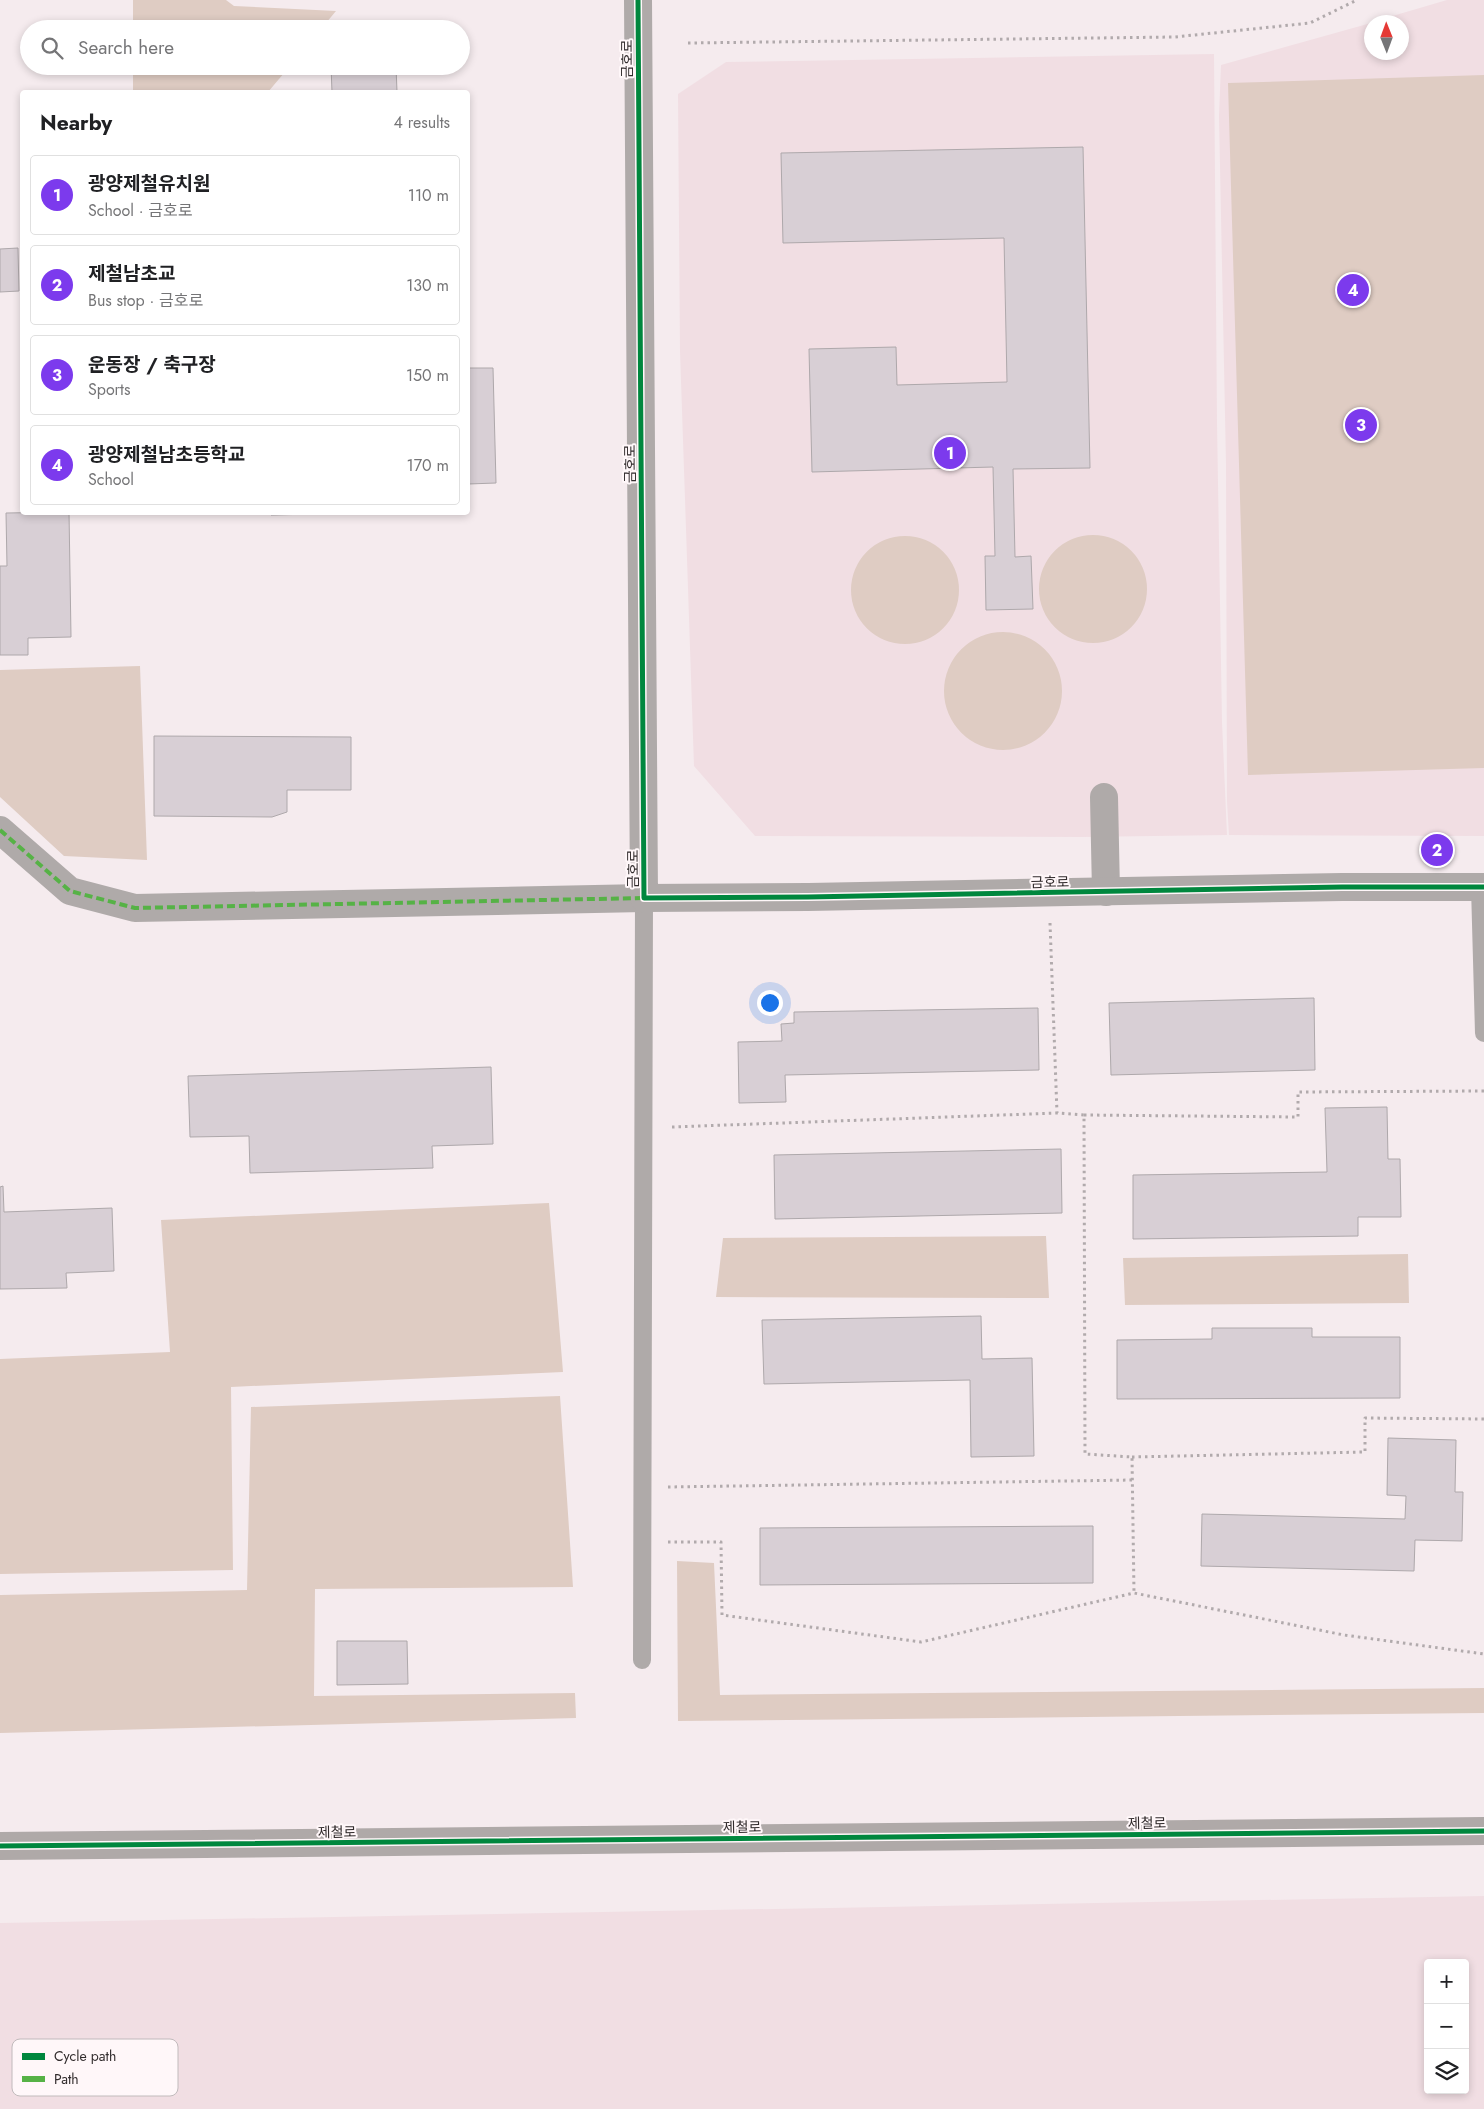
<!DOCTYPE html>
<meta charset="utf-8">
<style>
body{margin:0;font-family:Jost,"Noto Sans KR",sans-serif;background:#f2f2f2;color:#202124}
.controls{position:absolute;right:15px;bottom:15px;display:grid;overflow:hidden;border-radius:5px;box-shadow:0 2px 8px #0003}
.controls button{width:45px;height:45px;display:grid;place-items:center;padding:0;border:0;border-bottom:1px solid #e0e0e0;background:#fff;color:#202124;font:25px sans-serif}
.compass{position:absolute;left:1364px;top:15px;width:45px;height:45px;border-radius:50%;background:#fff;box-shadow:0 2px 8px #0003;rotate:359deg}
.you{position:absolute;left:769px;top:1002px;width:18px;height:18px;margin:-12px;border:4px solid #fff;border-radius:50%;background:#1a73e8;box-shadow:0 0 0 8px #1a73e833}
.badge{display:grid;place-items:center;width:32px;height:32px;border-radius:50%;background:#7c3aed;color:#fff;font-size:16px;font-weight:700}
.pin{position:absolute;translate:-50% -50%;border:2px solid #fff;box-shadow:0 1px 5px #0006}
.list{margin:0;padding:0;list-style:none}
h2{display:flex;justify-content:space-between;align-items:center;height:65px;margin:0;padding:0 20px;font-size:21px}
h2 small{font-size:16px;font-weight:400;color:#757577}
.list li{display:grid;grid-template-columns:32px 1fr auto;gap:15px;align-items:center;box-sizing:border-box;height:80px;margin:0 10px 10px;padding:0 10px;border:1px solid #e0e0e0;border-radius:5px}
.list b{display:block;font-size:19px;white-space:nowrap}
.list p{margin:0;font-size:16px;white-space:nowrap;color:#757577}
.list em{font-size:16px;font-style:normal;color:#757577}
.icon{flex:none;width:28px;height:28px;fill:none;stroke:currentColor;stroke-width:2;stroke-linecap:round;stroke-linejoin:round}
.map{position:relative;flex:none;width:1484px;height:2109px;overflow:hidden}
.search{position:absolute;background:#fff;box-shadow:0 2px 8px #0003;left:20px;top:20px;width:450px;height:55px;display:flex;align-items:center;gap:12px;box-sizing:border-box;padding:0 18px;border-radius:28px;color:#757577;font-size:19px}
.panel{position:absolute;background:#fff;box-shadow:0 2px 8px #0003;left:20px;top:90px;width:450px;height:425px;border-radius:5px}
.map>svg:first-child{display:block}
.built{fill:#f1dee3;fill-rule:evenodd}
.green{fill:#dfccc3}
.building{fill:#d8cfd5;stroke:#aea8ab}
.lines{fill:none;stroke-linecap:round;stroke-linejoin:round}
.path{stroke:#b1aaac;stroke-width:3;stroke-dasharray:2.5 4;stroke-linecap:butt}
.service{stroke:#afaaa9;stroke-width:18}
.minor{stroke:#afaaa9;stroke-width:28}
.tertiary{stroke:#afaaa9;stroke-width:28}
.secondary{stroke:#afa9a8;stroke-width:28}
.quiet{stroke:#56b246;stroke-width:4;stroke-dasharray:8 4;stroke-linecap:butt}
.cycleway-casing{stroke:#fff7f9;stroke-width:8}
.cycleway{stroke:#00873e;stroke-width:5}
.labels{text-anchor:middle;dominant-baseline:central;stroke-width:4;stroke-linejoin:round;paint-order:stroke}
.street-label{font-size:14px;fill:#312b2c;stroke:#fff7f9}
.key{fill:#fff7f9;stroke:#c1babc;stroke-width:1}
.key-label{font-size:14px;fill:#312b2c}
</style>
<div class="map">
<svg width="1484" height="2109" viewBox="0 0 1484 2109">
<rect width="100%" height="100%" fill="#f5ebee"/>
<!-- built -->
<path class="built" d="M 1447,0 L 1484,0 L 1484,836 L 1229,835 L 1227,801 L 1226,464 L 1219,116 L 1221,65 L 1371,23 L 1372,52 L 1402,52 L 1402,22 L 1372,22 Z
M 1214,54 L 1217,423 L 1222,722 L 1227,835 L 1081,837 L 755,836 L 694,766 L 680,351 L 678,94 L 726,62 Z
M 1484,1896 L 1484,2109 L 0,2109 L 0,1923 ZM 1428,1963 L 1465,1963 L 1465,2090 L 1428,2090 Z"/>
<!-- green -->
<path class="green" d="M 133,0 L 226,0 L 234,6 L 336,11 L 321,29 L 133,29 Z
M 133,66 L 290,66 L 268,92 L 133,92 Z
M 1484,75 L 1484,768 L 1248,775 L 1228,83 Z
M1039 589a54 54 0 1 1 108 0a54 54 0 1 1-108 0Z
M851 590a54 54 0 1 1 108 0a54 54 0 1 1-108 0Z
M944 691a59 59 0 1 1 118 0a59 59 0 1 1-118 0Z
M 140,666 L 147,860 L 64,856 L 0,797 L 0,670 Z
M 549,1203 L 563,1372 L 231,1387 L 233,1570 L 0,1574 L 0,1359 L 170,1352 L 161,1220 Z
M 1046,1236 L 1049,1298 L 716,1297 L 723,1238 Z
M 1408,1254 L 1409,1303 L 1125,1305 L 1123,1258 Z
M 560,1396 L 573,1587 L 315,1589 L 314,1696 L 575,1693 L 576,1718 L 0,1733 L 0,1595 L 247,1590 L 251,1407 Z
M 677,1561 L 714,1563 L 720,1695 L 1484,1688 L 1484,1713 L 678,1721 Z"/>
<!-- building -->
<path class="building" d="M 331,66 L 396,66 L 397,92 L 332,92 Z
M 1083,147 L 1090,468 L 1013,469 L 1015,557 L 1031,556 L 1033,609 L 986,610 L 985,556 L 995,556 L 993,467 L 812,472 L 809,349 L 896,347 L 897,385 L 1007,382 L 1004,238 L 783,243 L 781,153 Z
M 18,248 L 19,291 L 0,292 L 0,249 Z
M 468,368 L 493,368 L 496,483 L 468,484 Z
M 69,512 L 71,637 L 28,638 L 28,655 L 0,655 L 0,566 L 7,566 L 6,513 Z
M 271,512 L 398,512 L 271,515 Z
M 154,736 L 351,737 L 351,790 L 287,790 L 287,812 L 272,817 L 154,816 Z
M 1314,998 L 1315,1070 L 1111,1075 L 1109,1003 Z
M 1038,1008 L 1039,1070 L 785,1075 L 786,1102 L 739,1103 L 738,1042 L 782,1041 L 781,1024 L 794,1023 L 794,1012 Z
M 491,1067 L 493,1144 L 432,1146 L 433,1168 L 250,1173 L 249,1136 L 190,1137 L 188,1076 Z
M 1387,1107 L 1388,1159 L 1400,1159 L 1401,1217 L 1358,1217 L 1358,1236 L 1133,1239 L 1133,1175 L 1327,1172 L 1325,1108 Z
M 1061,1149 L 1062,1213 L 775,1219 L 774,1155 Z
M 3,1186 L 4,1212 L 112,1208 L 114,1271 L 66,1273 L 67,1288 L 0,1289 L 0,1187 Z
M 981,1316 L 982,1359 L 1032,1358 L 1034,1456 L 971,1457 L 970,1380 L 764,1384 L 762,1320 Z
M 1212,1328 L 1312,1328 L 1312,1337 L 1400,1337 L 1400,1398 L 1117,1399 L 1117,1340 L 1212,1339 Z
M 1388,1438 L 1456,1440 L 1455,1492 L 1463,1492 L 1462,1541 L 1415,1540 L 1414,1571 L 1201,1566 L 1202,1514 L 1405,1519 L 1406,1496 L 1387,1495 Z
M 1093,1526 L 1093,1583 L 760,1585 L 760,1528 Z
M 337,1641 L 407,1641 L 408,1684 L 337,1685 Z"/>
<g class="lines">
<!-- path -->
<path class="path" d="M 688,43 L 1175,37 L 1310,23 L 1357,0
M 1050,923 L 1057,1113 L 1084,1115 L 1085,1454 L 1132,1457 L 1134,1593
M 1084,1115 L 1298,1117 L 1298,1092 L 1484,1091
M 672,1127 L 1057,1113
M 1132,1457 L 1365,1452 L 1365,1418 L 1484,1419
M 668,1487 L 1132,1480
M 668,1542 L 721,1542 L 722,1615 L 921,1642 L 1134,1593 L 1344,1635 L 1484,1654"/>
<!-- service -->
<path class="service" d="M 1480,887 L 1484,1033
M 642,1660 L 644,898"/>
<!-- minor -->
<path class="minor" d="M 1104,797 L 1106,892
M 0,830 L 70,891 L 135,908 L 644,898"/>
<!-- tertiary -->
<path class="tertiary" d="M 638,0 L 644,898 L 808,897 L 1342,887 L 1484,887"/>
<!-- secondary -->
<path class="secondary" d="M 0,1846 L 1484,1831"/>
<!-- quiet -->
<path class="quiet" d="M 0,830 L 70,891 L 135,908 L 644,898"/>
<defs>
<path id="cycleway" d="M 638,0 L 644,898 L 808,897 L 1342,887 L 1484,887
M 0,1846 L 1484,1831"/>
</defs>
<!-- cycleway casing -->
<use href="#cycleway" class="cycleway-casing"/>
<!-- cycleway -->
<use href="#cycleway" class="cycleway"/>
</g>
<g class="labels">
<!-- street labels -->
<g class="street-label">
<text transform="translate(627 59) rotate(-90)">금호로</text>
<text transform="translate(630 464) rotate(-90)">금호로</text>
<text transform="translate(633 869) rotate(-90)">금호로</text>
<text transform="translate(1050 882) rotate(-1)">금호로</text>
<text transform="translate(1147 1823) rotate(-1)">제철로</text>
<text transform="translate(742 1827) rotate(-1)">제철로</text>
<text transform="translate(337 1832) rotate(-1)">제철로</text>
</g>
</g>
<!-- legend -->
<rect x="12" y="2039" width="166" height="57" rx="8" class="key"/>
<rect x="22" y="2053" width="23" height="7" fill="#00873e"/>
<rect x="22" y="2076" width="23" height="6" fill="#56b246"/>
<g class="key-label">
<text x="54" y="2061">Cycle path</text>
<text x="54" y="2084">Path</text>
</g>
</svg>
<div class="controls">
<button>+</button>
<button>−</button>
<button><svg class="icon" aria-label="layers" viewBox="0 0 24 24"><path d="M12 4l9 5-9 5-9-5zM3 14l9 5 9-5"/></svg></button>
</div>
<svg class="compass" viewBox="-18 -18 36 36"><path d="M0-13l5 13h-10z" fill="#e53935"/><path d="M0 13l5-13h-10z" fill="#757577"/></svg>
<div class="you"></div>
<div class="pin badge" style="left:950px;top:453px">1</div>
<div class="pin badge" style="left:1437px;top:850px">2</div>
<div class="pin badge" style="left:1361px;top:425px">3</div>
<div class="pin badge" style="left:1353px;top:290px">4</div>
<div class="search"><svg class="icon" aria-label="search" viewBox="0 0 24 24"><circle cx="10" cy="10" r="6"/><path d="M15 15l6 6"/></svg>Search here</div>
<section class="panel">
<h2>Nearby<small>4 results</small></h2>
<ul class="list">
<li><span class="badge">1</span><div><b>광양제철유치원</b><p>School · 금호로</p></div><em>110 m</em></li>
<li><span class="badge">2</span><div><b>제철남초교</b><p>Bus stop · 금호로</p></div><em>130 m</em></li>
<li><span class="badge">3</span><div><b>운동장 / 축구장</b><p>Sports</p></div><em>150 m</em></li>
<li><span class="badge">4</span><div><b>광양제철남초등학교</b><p>School</p></div><em>170 m</em></li>
</ul>
</section>
</div>
